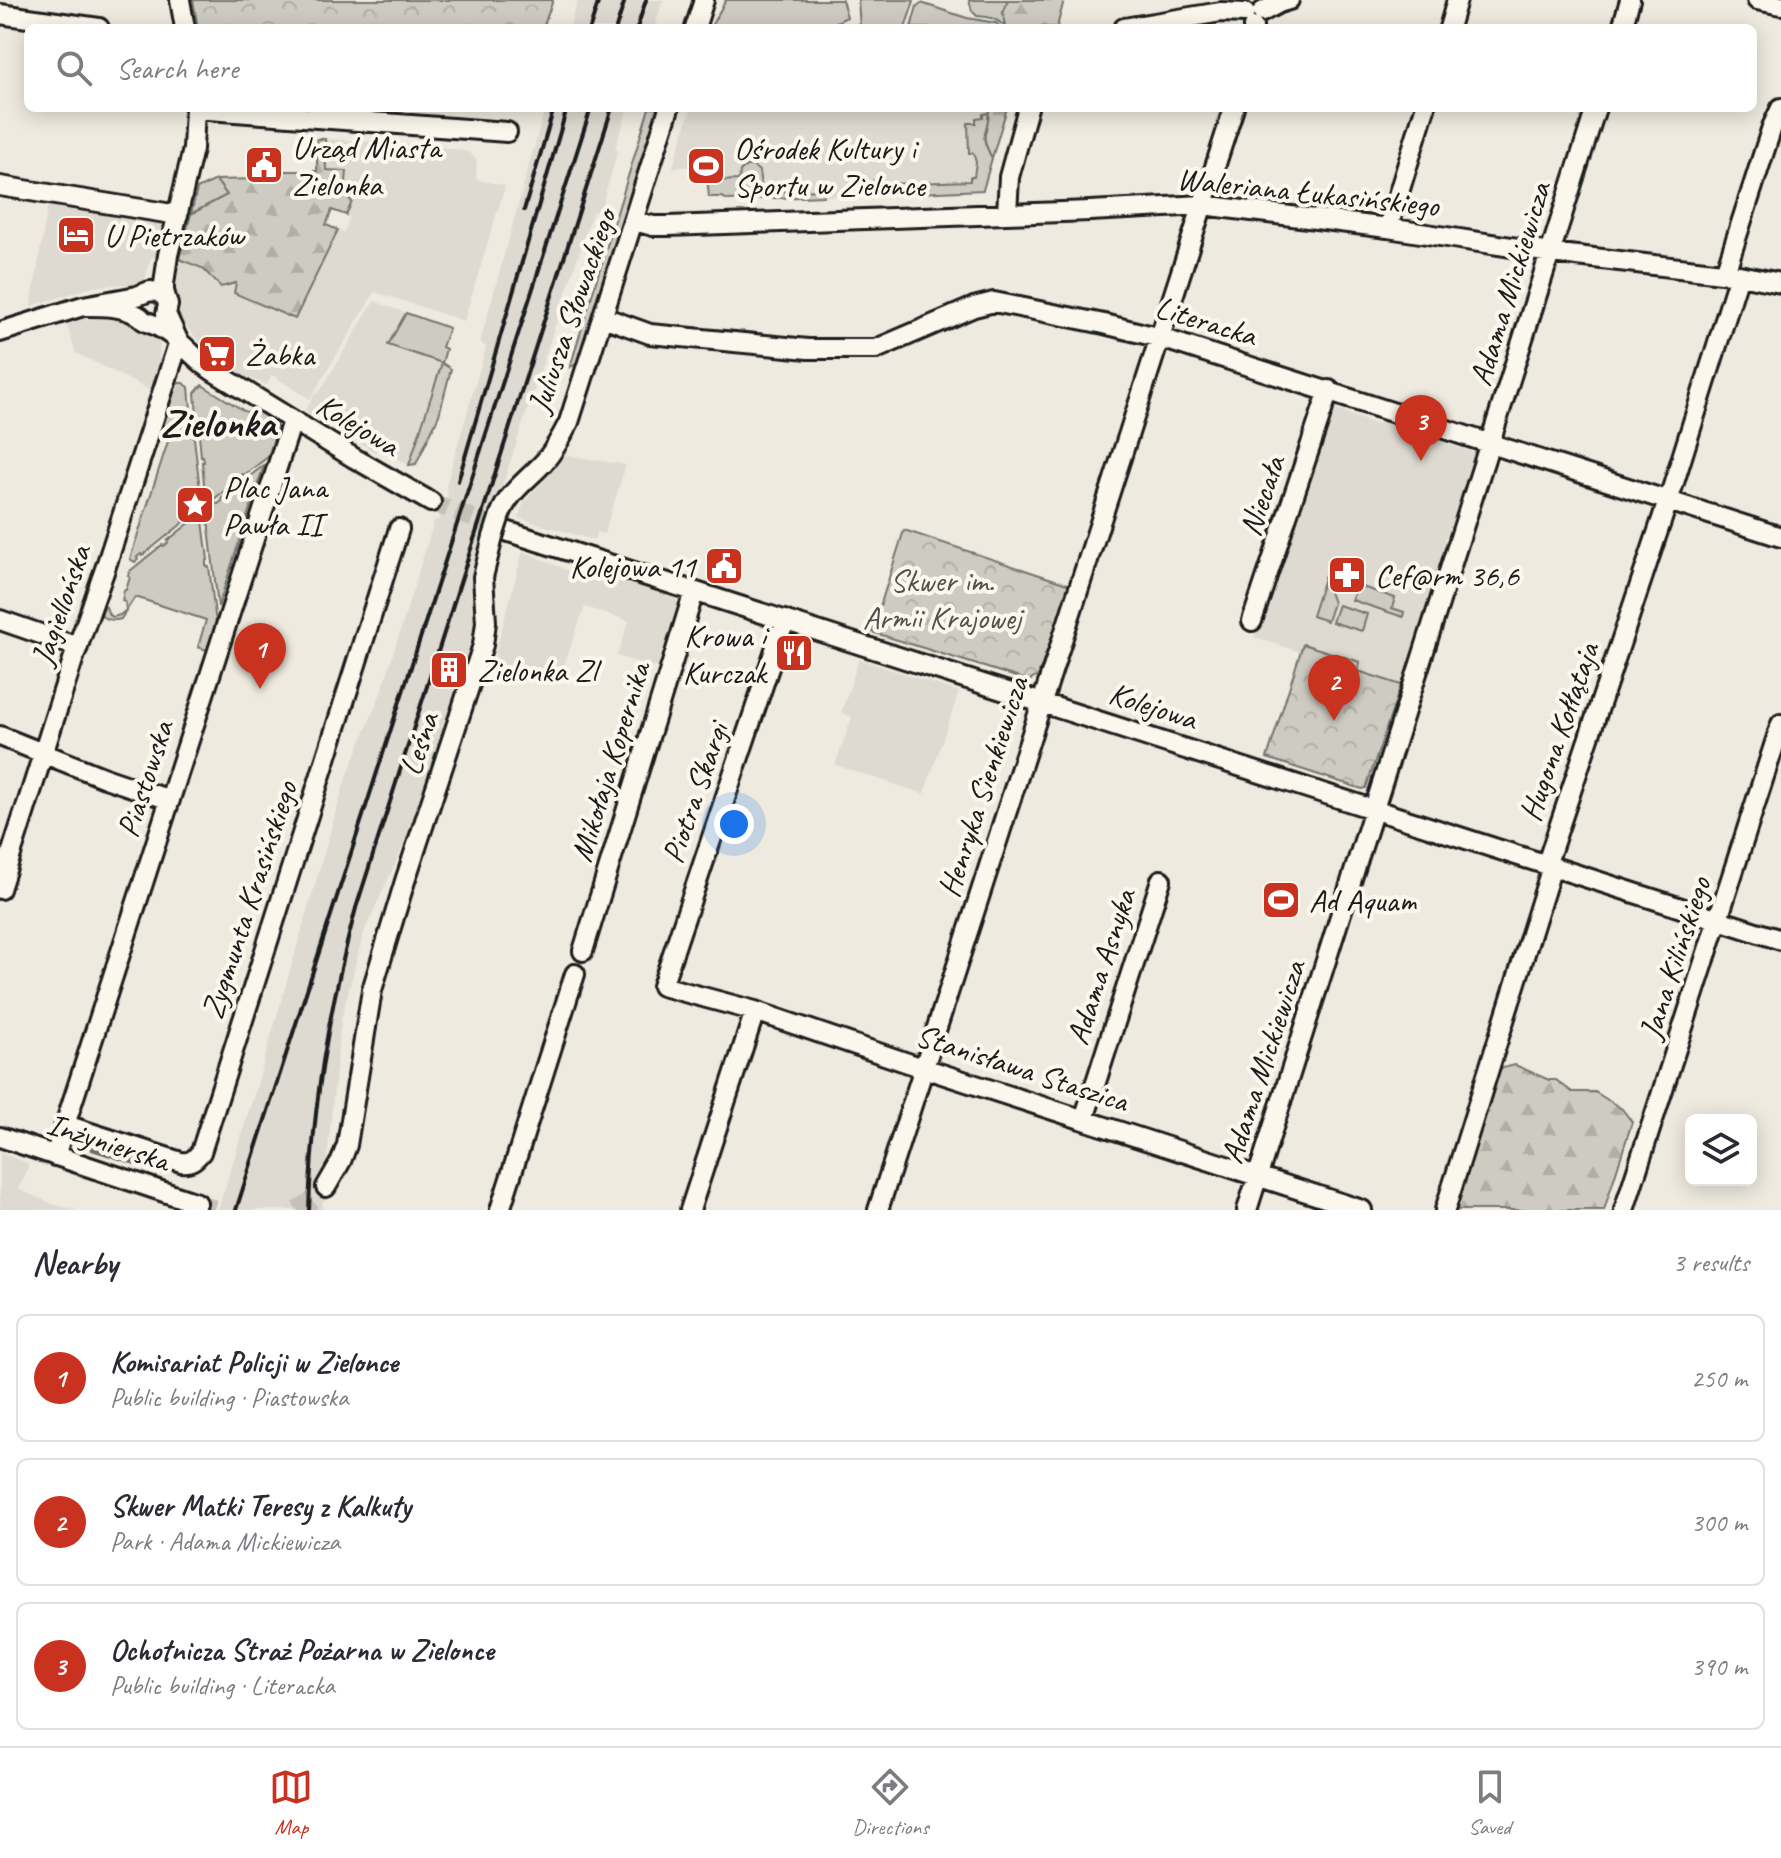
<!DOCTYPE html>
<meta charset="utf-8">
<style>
body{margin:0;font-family:Caveat,sans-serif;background:#f2f2f3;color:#2b2b33}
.controls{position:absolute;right:24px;bottom:24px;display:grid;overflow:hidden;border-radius:12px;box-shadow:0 4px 20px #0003}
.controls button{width:72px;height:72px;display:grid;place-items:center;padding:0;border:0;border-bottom:2px solid #e1e1e2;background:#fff;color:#2b2b33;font:40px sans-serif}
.you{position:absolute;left:734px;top:824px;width:28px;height:28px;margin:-20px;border:6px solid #fff;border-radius:50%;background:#1a73e8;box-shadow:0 0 0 12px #1a73e833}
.badge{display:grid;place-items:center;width:52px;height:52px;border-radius:50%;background:#c8321e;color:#fff;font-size:26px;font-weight:700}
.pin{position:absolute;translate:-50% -66px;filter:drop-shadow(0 2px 4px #0008)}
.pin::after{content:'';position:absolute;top:42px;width:28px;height:24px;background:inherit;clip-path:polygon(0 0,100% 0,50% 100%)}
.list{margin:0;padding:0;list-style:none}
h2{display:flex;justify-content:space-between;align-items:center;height:104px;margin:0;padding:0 32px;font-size:34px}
h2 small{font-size:26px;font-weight:400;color:#7c7c81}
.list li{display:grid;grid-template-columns:52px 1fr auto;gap:24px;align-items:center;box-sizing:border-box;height:128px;margin:0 16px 16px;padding:0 16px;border:2px solid #e1e1e2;border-radius:12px}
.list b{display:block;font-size:30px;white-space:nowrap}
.list p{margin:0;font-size:26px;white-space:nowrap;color:#7c7c81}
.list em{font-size:26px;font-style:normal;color:#7c7c81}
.icon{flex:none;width:44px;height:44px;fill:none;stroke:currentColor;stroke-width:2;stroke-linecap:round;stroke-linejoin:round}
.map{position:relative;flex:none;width:1781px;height:1210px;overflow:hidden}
.search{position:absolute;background:#fff;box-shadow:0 4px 20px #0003;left:24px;right:24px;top:24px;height:88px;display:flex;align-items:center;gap:20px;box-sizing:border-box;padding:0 28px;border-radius:12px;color:#7c7c81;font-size:30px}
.sheet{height:536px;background:#fff}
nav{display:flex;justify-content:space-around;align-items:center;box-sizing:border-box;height:112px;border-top:2px solid #e1e1e2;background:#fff;font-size:22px;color:#7c7c81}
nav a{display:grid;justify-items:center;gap:4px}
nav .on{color:#c8321e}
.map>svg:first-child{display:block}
.built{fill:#dedad1}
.green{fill:#ceccc2;stroke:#75746f;stroke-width:2}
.forest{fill:url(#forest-firs);stroke:#75746f;stroke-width:2}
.park{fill:url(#park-crowns);stroke:#75746f;stroke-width:2}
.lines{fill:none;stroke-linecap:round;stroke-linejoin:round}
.stream{stroke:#6f6d69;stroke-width:4}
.minor-tunnel{stroke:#c4c1b8;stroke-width:18;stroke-dasharray:18 9;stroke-linecap:butt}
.minor-casing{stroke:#1c1c1c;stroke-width:24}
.minor{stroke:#fbf7ec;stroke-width:18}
.rail{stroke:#1c1c1c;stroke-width:4}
.minor-bridge-casing{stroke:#1c1c1c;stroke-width:24;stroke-linecap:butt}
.minor-bridge{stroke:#fbf7ec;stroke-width:18}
.labels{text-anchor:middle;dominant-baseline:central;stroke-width:8;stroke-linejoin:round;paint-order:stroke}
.poi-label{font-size:32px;fill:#1c1c1c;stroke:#fbf7ec;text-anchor:start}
.street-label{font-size:32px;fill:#1c1c1c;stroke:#fbf7ec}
.park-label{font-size:32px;fill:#51514e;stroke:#fbf7ec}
.district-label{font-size:40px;font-weight:bold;fill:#1c1c1c;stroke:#fbf7ec}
</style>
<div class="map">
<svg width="1781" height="1210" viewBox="0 0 1781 1210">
<defs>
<pattern id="forest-firs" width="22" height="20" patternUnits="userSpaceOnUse" patternTransform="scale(2)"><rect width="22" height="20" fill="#ceccc2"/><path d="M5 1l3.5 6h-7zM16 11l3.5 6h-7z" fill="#b0afa6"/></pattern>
<pattern id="park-crowns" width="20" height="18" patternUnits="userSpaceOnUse" patternTransform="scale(2)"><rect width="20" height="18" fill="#ceccc2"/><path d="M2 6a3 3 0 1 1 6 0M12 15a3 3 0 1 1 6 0" fill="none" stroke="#b0afa6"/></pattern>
</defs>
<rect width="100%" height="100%" fill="#eeeadf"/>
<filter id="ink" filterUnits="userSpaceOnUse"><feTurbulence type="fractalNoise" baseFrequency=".0125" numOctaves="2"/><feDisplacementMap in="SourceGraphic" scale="16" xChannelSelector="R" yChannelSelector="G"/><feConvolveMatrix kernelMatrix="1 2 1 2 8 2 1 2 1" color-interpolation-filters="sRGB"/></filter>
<g filter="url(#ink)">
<!-- built -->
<path class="built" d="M 578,0 L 663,0 L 654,28 L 569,28 Z
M 545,108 L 628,108 L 615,149 L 618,150 L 600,212 L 593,211 L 498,499 L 491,509 L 482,536 L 483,541 L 473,573 L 479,624 L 426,796 L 364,932 L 341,1020 L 322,1210 L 218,1210 L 257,1085 L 344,784 L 382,690 L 434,521 L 439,519 L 448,492 L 446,486 L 486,347 L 480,342 Z
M 691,108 L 1007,108 L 983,190 L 728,200 L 722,197 L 709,197 L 707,177 L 705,175 L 694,175 L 693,167 L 673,167 Z
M 325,139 L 380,142 L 457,149 L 470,153 L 477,160 L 476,179 L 505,186 L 464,321 L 375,292 L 310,399 L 272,375 L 267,385 L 237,373 L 221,363 L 209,353 L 179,318 L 177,299 L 173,290 L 179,259 L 202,268 L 221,287 L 237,283 L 295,318 L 338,230 L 344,232 L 350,217 L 346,215 L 352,202 L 345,194 L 347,171 L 326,170 Z
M 49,198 L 165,219 L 155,258 L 151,257 L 144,283 L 139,287 L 122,284 L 93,287 L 31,306 Z
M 374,301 L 406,313 L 388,344 L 431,361 L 442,363 L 409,465 L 378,447 L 375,452 L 305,410 L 315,394 L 320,391 Z
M 82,319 L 106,319 L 122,321 L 158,335 L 160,340 L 159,367 L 150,390 L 76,353 L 66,323 Z
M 1331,408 L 1375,424 L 1381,422 L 1475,453 L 1447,536 L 1444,539 L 1448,540 L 1402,684 L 1358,671 L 1360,662 L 1303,644 L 1300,652 L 1254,637 Z
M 566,455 L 626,465 L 604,534 L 597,532 L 594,540 L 518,518 L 524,502 Z
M 523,551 L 567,570 L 580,574 L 595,573 L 616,578 L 676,599 L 678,603 L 657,668 L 617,656 L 629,621 L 585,607 L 557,684 L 493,662 Z
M 859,659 L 959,692 L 924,794 L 835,765 L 852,717 L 841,713 Z
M 0,1153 L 28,1163 L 27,1172 L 18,1189 L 55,1205 L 78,1210 L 0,1210 Z"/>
<!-- green -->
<path class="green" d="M 726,0 L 842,0 L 847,17 L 824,28 L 710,28 Z
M 858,0 L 910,0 L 914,1 L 905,28 L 860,28 Z
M 969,0 L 1008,0 L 1003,12 L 1005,27 C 996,18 990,17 977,16 L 972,11 Z
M 921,3 L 967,18 L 996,23 L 1001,28 L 911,28 L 917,6 Z
M 649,108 L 662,108 L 580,363 L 570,367 Z
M 989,113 C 987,138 978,132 992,158 L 983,190 L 894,194 L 893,190 L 873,191 L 872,181 L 882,179 L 887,184 L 970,181 L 970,177 L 974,177 L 976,162 L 973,153 L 969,153 L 968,123 L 976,123 L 976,118 L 983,117 L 983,114 Z
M 746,166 L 753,166 L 759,171 L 761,186 L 763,186 L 764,192 L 823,190 L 823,196 L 728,200 L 722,197 L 709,197 L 707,177 L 713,181 L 739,180 L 740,171 Z
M 216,180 L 227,195 L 191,214 L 197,189 Z
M 406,313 L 449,328 L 442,347 L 446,349 L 442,363 L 451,369 L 439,415 L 416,464 L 409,465 L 442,363 L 388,345 Z
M 178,383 L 183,383 L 189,387 L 192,422 L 191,423 L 191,428 L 193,429 L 200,490 L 198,491 L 202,508 L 189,518 L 187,517 L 183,520 L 184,522 L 142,556 L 141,554 L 137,557 L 138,559 L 135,562 L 130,559 L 172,429 L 163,426 L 176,385 Z
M 202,385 L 246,412 L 254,410 L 275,422 L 277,428 L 268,457 L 244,475 L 242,474 L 239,477 L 240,479 L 206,505 L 202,462 L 204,462 L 203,456 L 201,456 L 195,393 Z
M 264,465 L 218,607 L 207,510 L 216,503 L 218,504 L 222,501 L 221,499 Z
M 202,513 L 208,560 L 206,561 L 206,566 L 209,567 L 216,623 L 207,650 L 198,647 L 206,620 L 135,597 L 121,619 C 115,621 105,620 101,615 L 104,608 L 106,607 L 109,615 L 113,617 L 120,615 L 126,610 L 125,602 L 122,601 L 124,590 L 126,590 L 130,577 L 128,576 L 130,571 L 162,545 L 164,546 L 168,543 L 167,541 Z
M 1324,578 L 1333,603 L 1327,621 L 1312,616 Z
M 1359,586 L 1395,598 L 1392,608 L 1404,612 L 1403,617 L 1352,600 L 1356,587 Z
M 1338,605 L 1367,614 L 1362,631 L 1332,622 Z"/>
<!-- forest -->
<path class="forest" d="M 1008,0 L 1064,0 L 1057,27 L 1006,28 L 1003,12 Z
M 989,108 L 1007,108 L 992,158 C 977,130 990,134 989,108 Z
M 317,139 L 325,139 L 326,170 L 347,171 L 345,194 L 352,202 L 346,215 L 332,210 L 326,225 L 338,230 L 295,319 L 234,293 L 236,283 L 221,287 L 202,268 L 179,259 L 191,214 L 227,195 L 216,180 L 260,179 L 261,171 L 317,171 Z
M 1515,1065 L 1549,1080 L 1556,1080 L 1572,1092 L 1595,1092 L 1622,1109 L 1632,1122 L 1604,1210 L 1453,1210 L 1495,1070 Z"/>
<!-- park -->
<path class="park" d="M 193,0 L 553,0 L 543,28 L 198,28 Z
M 904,530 L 1070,585 L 1038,676 L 1029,681 L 872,632 Z
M 1303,644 L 1360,662 L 1358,671 L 1401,685 L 1366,788 L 1362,789 L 1267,758 Z"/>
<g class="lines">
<!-- stream -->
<path class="stream" d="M 92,1149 L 160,1171"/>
<!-- minor-tunnel -->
<path class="minor-tunnel" d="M 431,502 L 506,531
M 197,1203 L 219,1210
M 297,1210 L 310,1202 L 326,1187"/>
<defs>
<path id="minor" d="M 180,0 L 185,28
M 1757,0 L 1781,5
M 1262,12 L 1279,3 L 1289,0
M 0,14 L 99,28
M 695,28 L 704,0
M 1124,28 L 1221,12 L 1245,13
M 1253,28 L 1253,27
M 1449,28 L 1457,0
M 1622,28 L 1630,0
M 195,109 L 507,132
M 0,186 L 178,215
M 1007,213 L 1009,177 L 1028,108
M 635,221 L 653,226 L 668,226 L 1090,211 L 1203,205 L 1388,228 L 1551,253 L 1739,275 L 1781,283
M 1388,228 L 1425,108
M 1725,273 L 1772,127 L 1781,108
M 86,306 C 102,306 123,306 137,315 C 145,319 138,318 147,322 C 159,326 170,333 179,342 C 191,352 200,363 213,371 L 354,458 L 431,502
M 603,317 L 650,334 L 808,349 L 876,349 L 974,307 L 994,302 L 1104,324 L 1161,338 L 1781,537
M 0,332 L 83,306 L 137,296 L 150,291 L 158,292 L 165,297
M 177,338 L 166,314 L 168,305 L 164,291 L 164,284 L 168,255 L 193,149 L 195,108
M 500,515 C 509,491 529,479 545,461 C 555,449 562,436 569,422 L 669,108
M 506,531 L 1781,940
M 0,620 L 78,647
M 785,620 L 662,986 L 755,1011 L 908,1063 L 1362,1210
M 1252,621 L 1329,390
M 0,736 L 105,778 L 170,800
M 0,889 L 73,660 L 105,569 L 179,341
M 583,951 L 694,592
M 1084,1119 L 1161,880
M 66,1125 L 181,1162 C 191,1163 194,1160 201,1152 L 399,529
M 0,1137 L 197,1203
M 55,1156 L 292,421
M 326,1187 L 341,1161 L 347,1145 L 372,990 L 405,881 L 483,645 L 486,622 L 483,577 L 493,537
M 500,1210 L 575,974
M 690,1210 L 755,1011
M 878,1210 L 1234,108
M 1247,1210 L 1596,108
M 1445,1210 L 1550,873 L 1549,857 L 1672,489 L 1739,275
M 1624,1210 L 1781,724"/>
</defs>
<!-- minor casing -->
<use href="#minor" class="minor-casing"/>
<!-- minor -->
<use href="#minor" class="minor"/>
<!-- rail -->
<path class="rail" d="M 590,28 L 599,0
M 616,28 L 625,0
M 637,28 L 646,0
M 524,210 L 554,108
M 458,481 L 567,108
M 236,1210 L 591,108
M 309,1210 C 312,1107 329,1008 356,908 L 612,108"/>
<defs>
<path id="minor-bridge" d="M 493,537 L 500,515"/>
</defs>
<!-- minor-bridge casing -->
<use href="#minor-bridge" class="minor-bridge-casing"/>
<!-- minor-bridge -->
<use href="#minor-bridge" class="minor-bridge"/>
</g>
</g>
<!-- icons -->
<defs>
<symbol id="civic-square" viewBox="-11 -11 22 22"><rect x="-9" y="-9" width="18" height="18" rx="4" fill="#c8321e" stroke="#fbf7ec"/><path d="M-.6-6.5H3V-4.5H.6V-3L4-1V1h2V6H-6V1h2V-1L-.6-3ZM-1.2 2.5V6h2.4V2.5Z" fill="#fff"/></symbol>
<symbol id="stadium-square" viewBox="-11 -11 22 22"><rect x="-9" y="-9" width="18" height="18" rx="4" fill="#c8321e" stroke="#fbf7ec"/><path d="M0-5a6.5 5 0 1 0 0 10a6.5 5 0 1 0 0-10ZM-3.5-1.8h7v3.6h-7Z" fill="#fff"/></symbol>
<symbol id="hotel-square" viewBox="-11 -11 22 22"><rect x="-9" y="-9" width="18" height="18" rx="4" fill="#c8321e" stroke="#fbf7ec"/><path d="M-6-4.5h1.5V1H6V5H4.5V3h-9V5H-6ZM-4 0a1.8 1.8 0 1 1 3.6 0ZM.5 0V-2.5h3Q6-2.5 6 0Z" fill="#fff"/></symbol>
<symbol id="supermarket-square" viewBox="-11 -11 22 22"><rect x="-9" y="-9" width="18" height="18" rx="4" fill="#c8321e" stroke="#fbf7ec"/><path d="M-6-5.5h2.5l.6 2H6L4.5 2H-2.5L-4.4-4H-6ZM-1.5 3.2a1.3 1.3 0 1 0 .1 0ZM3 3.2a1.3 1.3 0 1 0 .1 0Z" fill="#fff"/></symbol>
<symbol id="sight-square" viewBox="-11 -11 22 22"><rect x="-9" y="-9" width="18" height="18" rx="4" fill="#c8321e" stroke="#fbf7ec"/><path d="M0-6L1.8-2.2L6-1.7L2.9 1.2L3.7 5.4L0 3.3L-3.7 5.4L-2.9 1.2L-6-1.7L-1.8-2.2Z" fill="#fff"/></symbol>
<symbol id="pharmacy-square" viewBox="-11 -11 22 22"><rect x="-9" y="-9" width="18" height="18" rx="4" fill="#c8321e" stroke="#fbf7ec"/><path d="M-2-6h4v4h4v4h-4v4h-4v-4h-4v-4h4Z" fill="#fff"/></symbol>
<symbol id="restaurant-square" viewBox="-11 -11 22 22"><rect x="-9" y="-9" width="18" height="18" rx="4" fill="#c8321e" stroke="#fbf7ec"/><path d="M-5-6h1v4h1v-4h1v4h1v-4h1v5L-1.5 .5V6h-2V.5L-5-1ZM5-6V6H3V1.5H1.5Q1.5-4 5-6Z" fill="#fff"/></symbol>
<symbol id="building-square" viewBox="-11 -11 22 22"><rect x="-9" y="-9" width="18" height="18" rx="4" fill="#c8321e" stroke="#fbf7ec"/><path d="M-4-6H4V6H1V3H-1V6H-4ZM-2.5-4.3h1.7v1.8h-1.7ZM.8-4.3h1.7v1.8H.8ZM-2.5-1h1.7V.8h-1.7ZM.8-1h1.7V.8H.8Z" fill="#fff"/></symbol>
</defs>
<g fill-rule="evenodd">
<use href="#civic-square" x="242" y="143" width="44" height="44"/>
<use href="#stadium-square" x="684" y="144" width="44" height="44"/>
<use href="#hotel-square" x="54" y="213" width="44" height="44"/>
<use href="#supermarket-square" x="195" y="332" width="44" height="44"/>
<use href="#sight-square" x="173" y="483" width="44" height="44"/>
<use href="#civic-square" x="702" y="544" width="44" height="44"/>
<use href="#pharmacy-square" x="1325" y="553" width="44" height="44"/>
<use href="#restaurant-square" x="772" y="631" width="44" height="44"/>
<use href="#building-square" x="427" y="648" width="44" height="44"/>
<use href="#stadium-square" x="1259" y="878" width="44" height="44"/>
</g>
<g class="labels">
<!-- poi labels -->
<g class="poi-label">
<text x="292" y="147">Urząd Miasta<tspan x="292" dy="37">Zielonka</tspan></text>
<text x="734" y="148">Ośrodek Kultury i<tspan x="734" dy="37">Sportu w Zielonce</tspan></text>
<text x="104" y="235">U Pietrzaków</text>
<text x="245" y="354">Żabka</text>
<text x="223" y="487">Plac Jana<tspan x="223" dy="37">Pawła II</tspan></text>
<text x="696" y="566" text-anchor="end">Kolejowa 11</text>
<text x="1375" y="575">Cef@rm 36,6</text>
<text x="766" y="635" text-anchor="end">Krowa i<tspan x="766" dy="37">Kurczak</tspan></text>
<text x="477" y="670">Zielonka Zl</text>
<text x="1309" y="900">Ad Aquam</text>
</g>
<!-- street labels -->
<g class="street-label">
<text transform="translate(1308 192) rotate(6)">Waleriana Łukasińskiego</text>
<text transform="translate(1510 284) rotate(-73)">Adama Mickiewicza</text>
<text transform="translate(572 311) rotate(-71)">Juliusza Słowackiego</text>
<text transform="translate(1206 321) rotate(17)">Literacka</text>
<text transform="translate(358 425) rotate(31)">Kolejowa</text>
<text transform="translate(1262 496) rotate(-71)">Niecała</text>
<text transform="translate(61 605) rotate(-71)">Jagiellońska</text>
<text transform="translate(1153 706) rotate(18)">Kolejowa</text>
<text transform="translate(1559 732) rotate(-71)">Hugona Kołłątaja</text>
<text transform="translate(419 744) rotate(-72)">Leśna</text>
<text transform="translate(610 762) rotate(-73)">Mikołaja Kopernika</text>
<text transform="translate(145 779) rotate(-72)">Piastowska</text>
<text transform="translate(983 787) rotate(-72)">Henryka Sienkiewicza</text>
<text transform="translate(695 793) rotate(-71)">Piotra Skargi</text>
<text transform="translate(249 900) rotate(-72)">Zygmunta Krasińskiego</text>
<text transform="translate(1675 958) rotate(-72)">Jana Kilińskiego</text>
<text transform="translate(1101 967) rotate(-72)">Adama Asnyka</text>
<text transform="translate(1263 1062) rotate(-72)">Adama Mickiewicza</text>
<text transform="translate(1022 1068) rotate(18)">Stanisława Staszica</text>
<text transform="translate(108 1142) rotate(18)">Inżynierska</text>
</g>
<!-- park labels -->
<g class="park-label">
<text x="942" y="580">Skwer im.<tspan x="942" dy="37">Armii Krajowej</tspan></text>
</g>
<!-- district labels -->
<g class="district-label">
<text x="218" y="423">Zielonka</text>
</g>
</g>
</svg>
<div class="controls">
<button><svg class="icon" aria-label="layers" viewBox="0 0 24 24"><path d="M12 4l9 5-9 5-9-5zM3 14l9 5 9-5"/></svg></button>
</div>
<div class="you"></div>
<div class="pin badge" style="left:260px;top:689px">1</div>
<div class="pin badge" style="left:1334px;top:721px">2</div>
<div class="pin badge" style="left:1421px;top:461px">3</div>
<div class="search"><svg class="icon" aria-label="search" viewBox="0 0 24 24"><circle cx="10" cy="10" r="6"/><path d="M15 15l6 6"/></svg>Search here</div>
</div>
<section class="sheet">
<h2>Nearby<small>3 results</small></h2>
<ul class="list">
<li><span class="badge">1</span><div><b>Komisariat Policji w Zielonce</b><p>Public building · Piastowska</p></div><em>250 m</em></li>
<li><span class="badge">2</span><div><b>Skwer Matki Teresy z Kalkuty</b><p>Park · Adama Mickiewicza</p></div><em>300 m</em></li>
<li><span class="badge">3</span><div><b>Ochotnicza Straż Pożarna w Zielonce</b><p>Public building · Literacka</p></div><em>390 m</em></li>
</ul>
</section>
<nav>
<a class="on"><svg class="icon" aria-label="map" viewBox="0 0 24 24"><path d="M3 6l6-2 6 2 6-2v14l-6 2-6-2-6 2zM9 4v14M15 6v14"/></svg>Map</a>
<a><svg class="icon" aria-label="directions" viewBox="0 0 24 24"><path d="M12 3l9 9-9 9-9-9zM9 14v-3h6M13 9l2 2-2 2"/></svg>Directions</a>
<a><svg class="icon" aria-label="saved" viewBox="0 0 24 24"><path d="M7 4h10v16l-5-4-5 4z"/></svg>Saved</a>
</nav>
